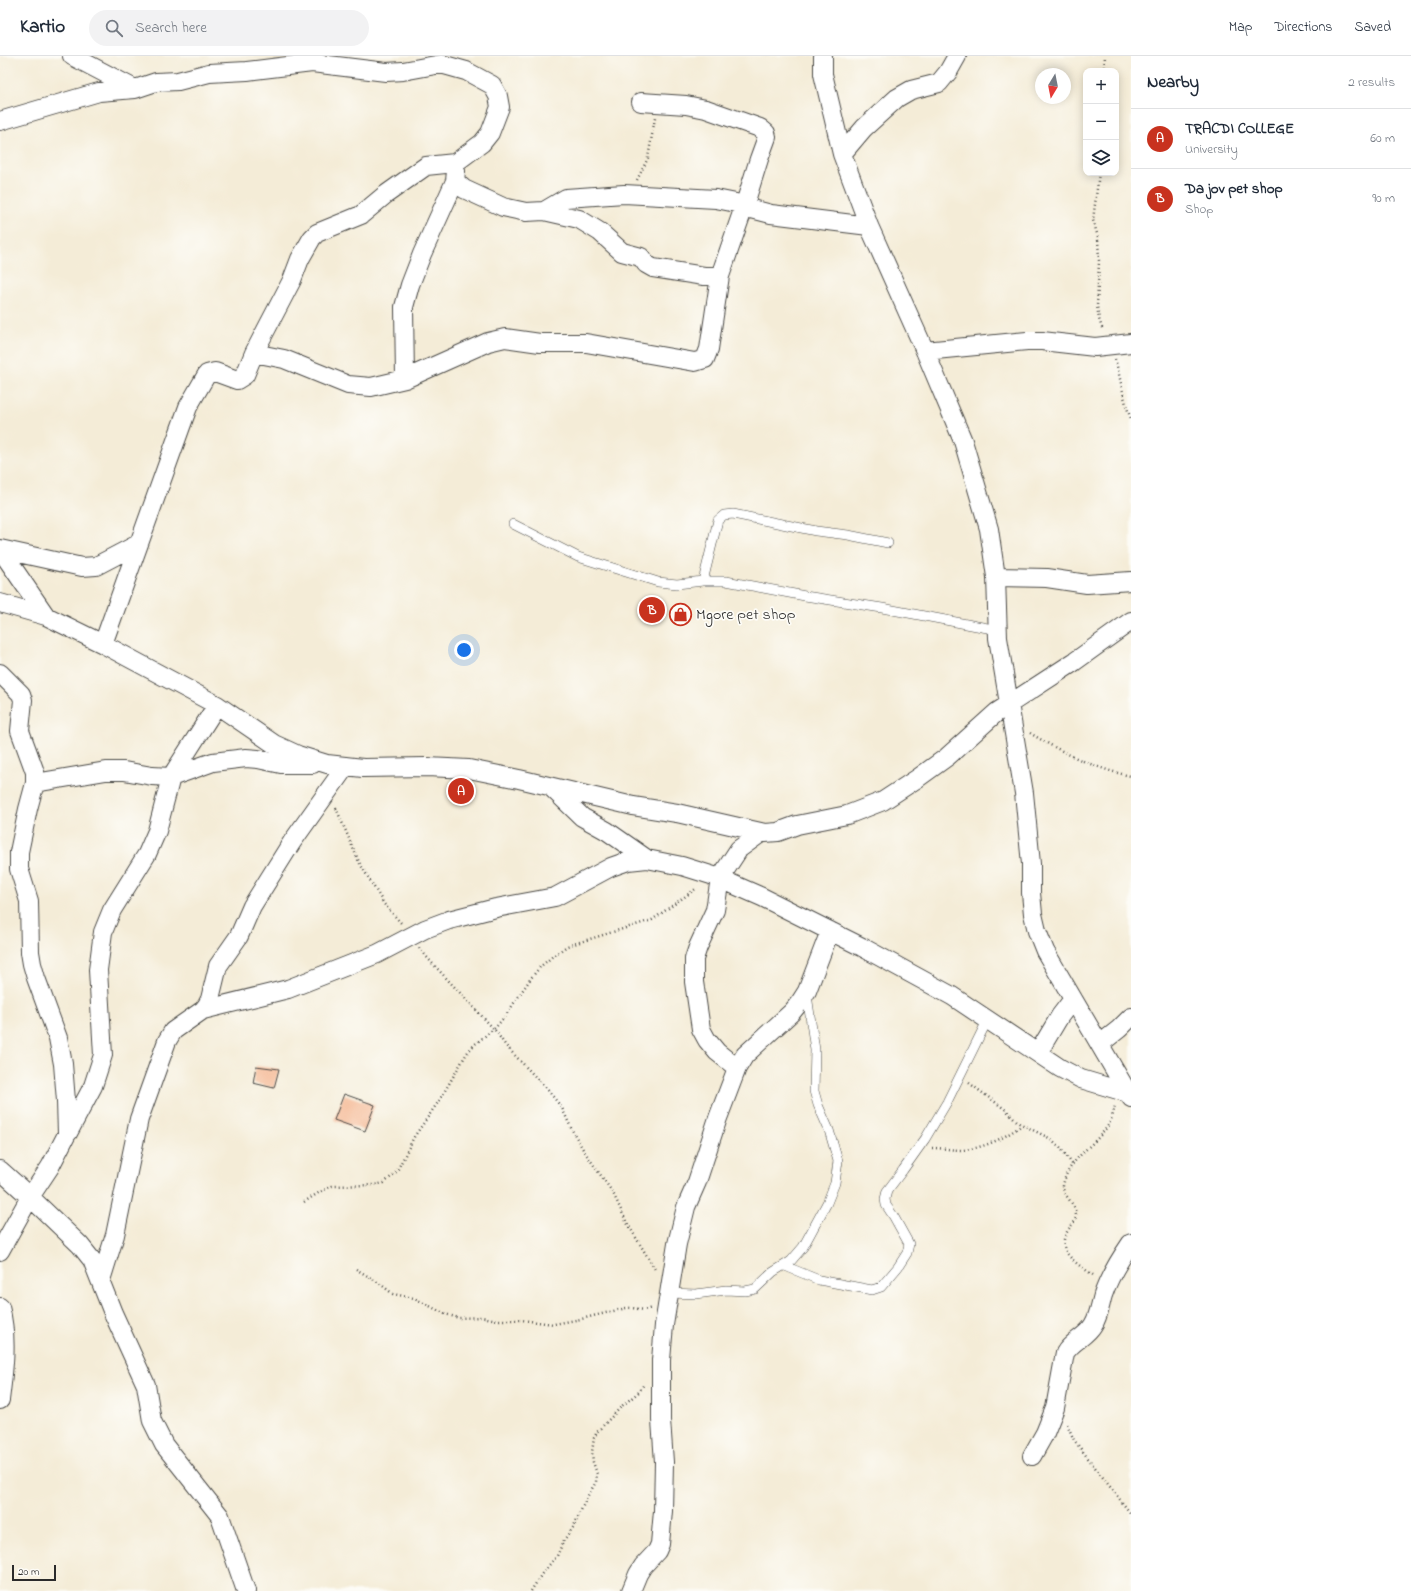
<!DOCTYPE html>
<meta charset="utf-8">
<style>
body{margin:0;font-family:"Indie Flower",sans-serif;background:#f2f2f3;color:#1f2937}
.controls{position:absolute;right:12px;top:12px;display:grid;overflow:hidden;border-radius:8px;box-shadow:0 2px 10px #0003}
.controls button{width:36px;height:36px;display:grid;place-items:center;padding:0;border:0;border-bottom:1px solid #e0e1e3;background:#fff;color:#1f2937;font:20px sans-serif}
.compass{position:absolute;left:1035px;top:12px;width:36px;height:36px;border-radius:50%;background:#fff;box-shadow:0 2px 10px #0003;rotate:190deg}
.scale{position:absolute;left:12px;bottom:10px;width:44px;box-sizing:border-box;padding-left:4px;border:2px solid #2b2b2b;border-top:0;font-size:11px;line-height:14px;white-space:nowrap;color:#2b2b2b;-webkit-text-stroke:3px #fdfcf7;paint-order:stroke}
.you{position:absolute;left:464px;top:594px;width:14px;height:14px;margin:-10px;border:3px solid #fff;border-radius:50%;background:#1a73e8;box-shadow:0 0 0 6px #1a73e833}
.badge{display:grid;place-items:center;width:26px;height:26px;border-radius:50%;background:#c8321e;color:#fff;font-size:13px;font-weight:700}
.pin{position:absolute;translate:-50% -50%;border:2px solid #fff;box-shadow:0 1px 4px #0006}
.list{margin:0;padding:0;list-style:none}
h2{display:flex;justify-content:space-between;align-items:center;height:52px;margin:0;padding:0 16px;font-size:17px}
h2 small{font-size:13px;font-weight:400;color:#747a83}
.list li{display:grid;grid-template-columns:26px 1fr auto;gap:12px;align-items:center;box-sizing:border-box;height:60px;padding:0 16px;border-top:1px solid #e0e1e3}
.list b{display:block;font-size:15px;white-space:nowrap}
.list p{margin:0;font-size:13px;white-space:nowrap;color:#747a83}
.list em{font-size:13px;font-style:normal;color:#747a83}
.icon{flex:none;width:22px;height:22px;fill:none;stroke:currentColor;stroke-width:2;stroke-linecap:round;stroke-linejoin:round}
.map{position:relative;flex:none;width:1131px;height:1535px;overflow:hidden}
header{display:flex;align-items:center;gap:24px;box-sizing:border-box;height:56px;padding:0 20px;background:#fff;border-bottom:1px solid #e0e1e3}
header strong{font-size:19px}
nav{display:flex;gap:22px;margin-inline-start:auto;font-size:14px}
.search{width:280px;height:36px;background:#f2f2f3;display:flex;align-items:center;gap:10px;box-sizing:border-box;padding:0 14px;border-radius:22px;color:#747a83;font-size:15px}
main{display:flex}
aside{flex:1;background:#fff}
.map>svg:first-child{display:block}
.building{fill:#f4b38c}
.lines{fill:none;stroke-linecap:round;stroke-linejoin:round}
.lane-casing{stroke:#494845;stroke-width:10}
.street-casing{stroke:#494845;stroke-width:20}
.path{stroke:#494845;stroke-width:2.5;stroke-dasharray:1 3;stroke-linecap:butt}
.lane{stroke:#fff;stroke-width:9}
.street{stroke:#fff;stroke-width:18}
.labels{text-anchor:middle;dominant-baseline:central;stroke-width:3.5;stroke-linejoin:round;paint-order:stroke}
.poi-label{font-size:16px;fill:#2b2b2b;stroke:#fdfcf7;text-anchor:start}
</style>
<header>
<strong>Kartio</strong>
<div class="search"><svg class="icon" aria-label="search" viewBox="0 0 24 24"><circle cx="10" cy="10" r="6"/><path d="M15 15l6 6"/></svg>Search here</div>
<nav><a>Map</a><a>Directions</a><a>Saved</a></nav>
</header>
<main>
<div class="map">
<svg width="1131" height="1535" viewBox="0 0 1131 1535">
<rect width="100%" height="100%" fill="#fdfcf7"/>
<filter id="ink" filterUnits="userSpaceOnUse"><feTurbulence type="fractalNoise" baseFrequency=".025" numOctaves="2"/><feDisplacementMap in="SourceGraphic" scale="8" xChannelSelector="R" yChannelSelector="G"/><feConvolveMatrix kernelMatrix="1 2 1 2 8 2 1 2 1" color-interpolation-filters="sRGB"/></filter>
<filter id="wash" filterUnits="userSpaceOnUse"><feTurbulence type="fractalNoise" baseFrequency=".012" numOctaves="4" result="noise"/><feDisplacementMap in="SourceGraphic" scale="16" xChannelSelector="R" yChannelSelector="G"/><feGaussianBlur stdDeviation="0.9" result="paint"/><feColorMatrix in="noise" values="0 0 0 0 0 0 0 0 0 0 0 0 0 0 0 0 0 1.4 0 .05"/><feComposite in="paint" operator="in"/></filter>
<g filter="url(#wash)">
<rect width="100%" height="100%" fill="#f4ecd7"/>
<g id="blocks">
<!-- building -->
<path class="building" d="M 256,1010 L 279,1013 L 274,1032 L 253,1027 Z
M 344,1038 L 375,1049 L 365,1075 L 334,1064 Z"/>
</g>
</g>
<g filter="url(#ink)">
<use href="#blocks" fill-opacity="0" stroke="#494845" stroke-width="1"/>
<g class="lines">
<defs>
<path id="lane" d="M 513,468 L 578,501 L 658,526 L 677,528 L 703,525 L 726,525 L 805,540 L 882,552 L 998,574
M 703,525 L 718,464 L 724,459 L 733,458 L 816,475 L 848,479 L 888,487
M 785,1210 L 819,1224 L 872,1234 L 881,1231 L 898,1211 L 907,1197 L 909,1188 L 894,1161 L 886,1149 L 885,1143 L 887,1135 L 903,1114 L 925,1083 L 947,1046 L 988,963
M 669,1237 L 696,1238 L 726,1234 L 745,1235 L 755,1233 L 773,1216 L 791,1205 L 803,1191 L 827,1147 L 835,1127 L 838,1105 L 829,1074 L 818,1049 L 814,1035 L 815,994 L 807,939"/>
<path id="street" d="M 72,0 L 135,33
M 823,0 L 823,18 L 842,98 L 869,170 L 925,295 L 963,385 L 989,473 L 996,521 L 998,582 L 1024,737 L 1031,808 L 1031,837 L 1033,858 L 1037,875 L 1045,895 L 1131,1042
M 0,65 L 99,36 L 135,33 L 156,26 L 178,25 L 209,17 L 247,15 L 312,7 L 386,16 L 403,15 L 441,8 L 466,15 L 492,29 L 498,40 L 500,51 L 490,77 L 482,87 L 455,107 L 426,110 L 385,139 L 361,159 L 317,177 L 312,182 L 300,203 L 292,224 L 254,297 L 245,319 L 237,324 L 215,316 L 207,318 L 188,351 L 103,588
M 842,98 L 864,72 L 897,42 L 911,34 L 939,27 L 948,16 L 957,0
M 455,125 L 464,133 L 503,151 L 526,156 L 544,155 L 579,163 L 600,176 L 622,196 L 641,201 L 646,208 L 653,212 L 704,220 L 720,220
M 544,155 L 566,142 L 624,138 L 716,143 L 736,147 L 744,151 L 771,158 L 869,170
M 925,295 L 1027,285 L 1042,285 L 1095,291 L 1131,287
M 254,297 L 284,303 L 348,329 L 371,331 L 405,323 L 488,286 L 505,282 L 540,287 L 586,287 L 695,306 L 705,303 L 709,293 L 720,220 L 744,151 L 759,103 L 767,81 L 766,77 L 760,72 L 706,53 L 686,49 L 641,46
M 405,323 L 404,251 L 410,229 L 422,198 L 455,125 L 456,115
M 0,493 L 82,511 L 96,510 L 138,488
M 0,493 L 46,560
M 996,521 L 1047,522 L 1087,528 L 1131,525
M 0,547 L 46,560 L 103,588 L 217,649 L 274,688 L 298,699 L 327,708 L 363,712 L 427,711 L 469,713 L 519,723 L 633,750 L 677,757 L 765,777 L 778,776 L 797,769 L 847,759 L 883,745 L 918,722 L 947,701 L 997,656 L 1074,606 L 1131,565
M 0,617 L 21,638 L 23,644 L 20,675 L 35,716 L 35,727 L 28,753 L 19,796 L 19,813 L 29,845 L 30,896 L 32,908 L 36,922 L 58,982 L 63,1008 L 66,1045 L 67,1078 L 50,1111 L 30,1141 L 0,1195
M 35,727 L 106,715 L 124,715 L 152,720 L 171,721 L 213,706 L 246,702 L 258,703 L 281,708 L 313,708
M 551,731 L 582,761 L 607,775 L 647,803
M 203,954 L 288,933 L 377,898 L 425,873 L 449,864 L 496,852 L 555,841 L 611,811 L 628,805 L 647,803 L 682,810 L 714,820 L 762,841 L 862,891 L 952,940 L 1060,1012 L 1081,1023 L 1128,1037
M 1100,988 L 1119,973 L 1131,961
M 1038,997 L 1060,960 L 1073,943
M 737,1012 L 717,996 L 707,984 L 701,973 L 694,926 L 694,903 L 698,891 L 715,854 L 720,822 L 739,793 L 761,777
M 68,1077 L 93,1030 L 103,999 L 98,914 L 103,876 L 112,854 L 147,798 L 157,775 L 171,721 L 217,649
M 0,1114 L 30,1141 L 80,1189 L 92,1204 L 113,1257 L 146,1329 L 152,1365 L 164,1389 L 220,1460 L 246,1535
M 101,1224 L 115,1179 L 139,1063 L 167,985 L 173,975 L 203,954 L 207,949 L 210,943 L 218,910 L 239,880 L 252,850 L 292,786 L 346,710
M 0,1251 C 8,1282 4,1312 0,1344
M 1032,1400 L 1045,1377 L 1055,1352 L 1065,1297 C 1072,1285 1086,1281 1093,1269 C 1099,1260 1100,1249 1103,1239 C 1109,1221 1120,1203 1131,1187
M 631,1535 L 638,1518 L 643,1510 L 657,1495 L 660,1488 L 663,1455 L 664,1406 L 661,1364 L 661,1304 L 664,1269 L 677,1188 L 686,1151 L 697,1126 L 718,1062 L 737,1012 L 745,999 L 792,956 L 800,946 L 807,935 L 830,875"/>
</defs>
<!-- lane casing -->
<use href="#lane" class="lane-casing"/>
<!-- street casing -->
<use href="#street" class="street-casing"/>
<!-- path -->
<path class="path" d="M 1104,15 L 1105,0
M 1099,117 L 1093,164 L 1098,181 L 1099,205 L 1097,250 L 1099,263 L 1103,275
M 637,124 L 648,102 L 655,62
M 1115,303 C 1121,323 1123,343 1131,363
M 1030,677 C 1061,696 1095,713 1131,720
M 336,752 L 359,806 L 384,848 L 401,867
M 419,892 L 432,907 L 494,973 L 506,990 L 547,1033 L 562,1052 L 572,1074 L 584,1095 L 613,1137 L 626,1165 L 656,1215
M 969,1027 L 1006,1054 L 1019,1067 L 1051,1083 L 1060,1091 L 1072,1108
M 932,1092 C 942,1092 952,1094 963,1094 C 984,1092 1005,1082 1022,1069
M 304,1146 L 320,1136 L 332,1130 L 374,1129 L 384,1127 L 391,1121 L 397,1115 L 414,1081 L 439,1045 L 467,997 L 474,989 L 496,971 L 506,959 L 531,922 L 540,911 L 553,900 L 567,890 L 652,864 L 697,832
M 356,1213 L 379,1227 L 393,1238 L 414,1242 L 445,1258 L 459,1262 L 482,1261 L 497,1264 L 521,1264 L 554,1268 L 581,1263 L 626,1252 C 636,1251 642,1256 651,1252
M 1093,1219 C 1079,1209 1055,1196 1067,1176 C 1070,1170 1075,1167 1076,1160 C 1076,1146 1062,1140 1063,1130 C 1068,1100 1099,1089 1111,1064 C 1113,1059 1114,1054 1115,1049
M 1067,1368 L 1074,1384 L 1131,1458
M 531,1535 L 543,1516 L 557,1500 L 564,1484 L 574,1470 L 587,1441 L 596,1426 L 597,1418 L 593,1406 L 592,1396 L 594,1382 L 597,1376 L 623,1349 L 639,1336 L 644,1328"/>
<!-- lane -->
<use href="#lane" class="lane"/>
<!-- street -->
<use href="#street" class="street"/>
</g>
</g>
<!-- icons -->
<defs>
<symbol id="shop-ring" viewBox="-11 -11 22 22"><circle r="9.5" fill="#fdfcf7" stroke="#c8321e" stroke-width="1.5"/><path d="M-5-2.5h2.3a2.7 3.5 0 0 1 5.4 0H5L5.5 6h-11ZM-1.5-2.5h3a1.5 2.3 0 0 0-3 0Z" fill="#c8321e"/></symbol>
</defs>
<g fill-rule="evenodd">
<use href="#shop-ring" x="668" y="546" width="25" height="25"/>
</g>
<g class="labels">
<!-- poi labels -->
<g class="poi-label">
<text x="696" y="559">Mgore pet shop</text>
</g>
</g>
</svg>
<div class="controls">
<button>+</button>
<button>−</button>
<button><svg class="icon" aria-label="layers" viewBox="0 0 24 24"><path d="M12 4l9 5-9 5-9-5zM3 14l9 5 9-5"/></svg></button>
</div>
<svg class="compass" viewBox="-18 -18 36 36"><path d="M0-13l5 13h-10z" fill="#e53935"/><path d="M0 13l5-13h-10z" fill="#747a83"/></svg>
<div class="scale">20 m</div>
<div class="you"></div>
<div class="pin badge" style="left:461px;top:735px">A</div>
<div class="pin badge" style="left:652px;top:554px">B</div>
</div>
<aside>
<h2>Nearby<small>2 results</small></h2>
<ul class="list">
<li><span class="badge">A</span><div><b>TRACDI COLLEGE</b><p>University</p></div><em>60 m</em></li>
<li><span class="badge">B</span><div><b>Da jov pet shop</b><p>Shop</p></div><em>90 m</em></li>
</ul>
</aside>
</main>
